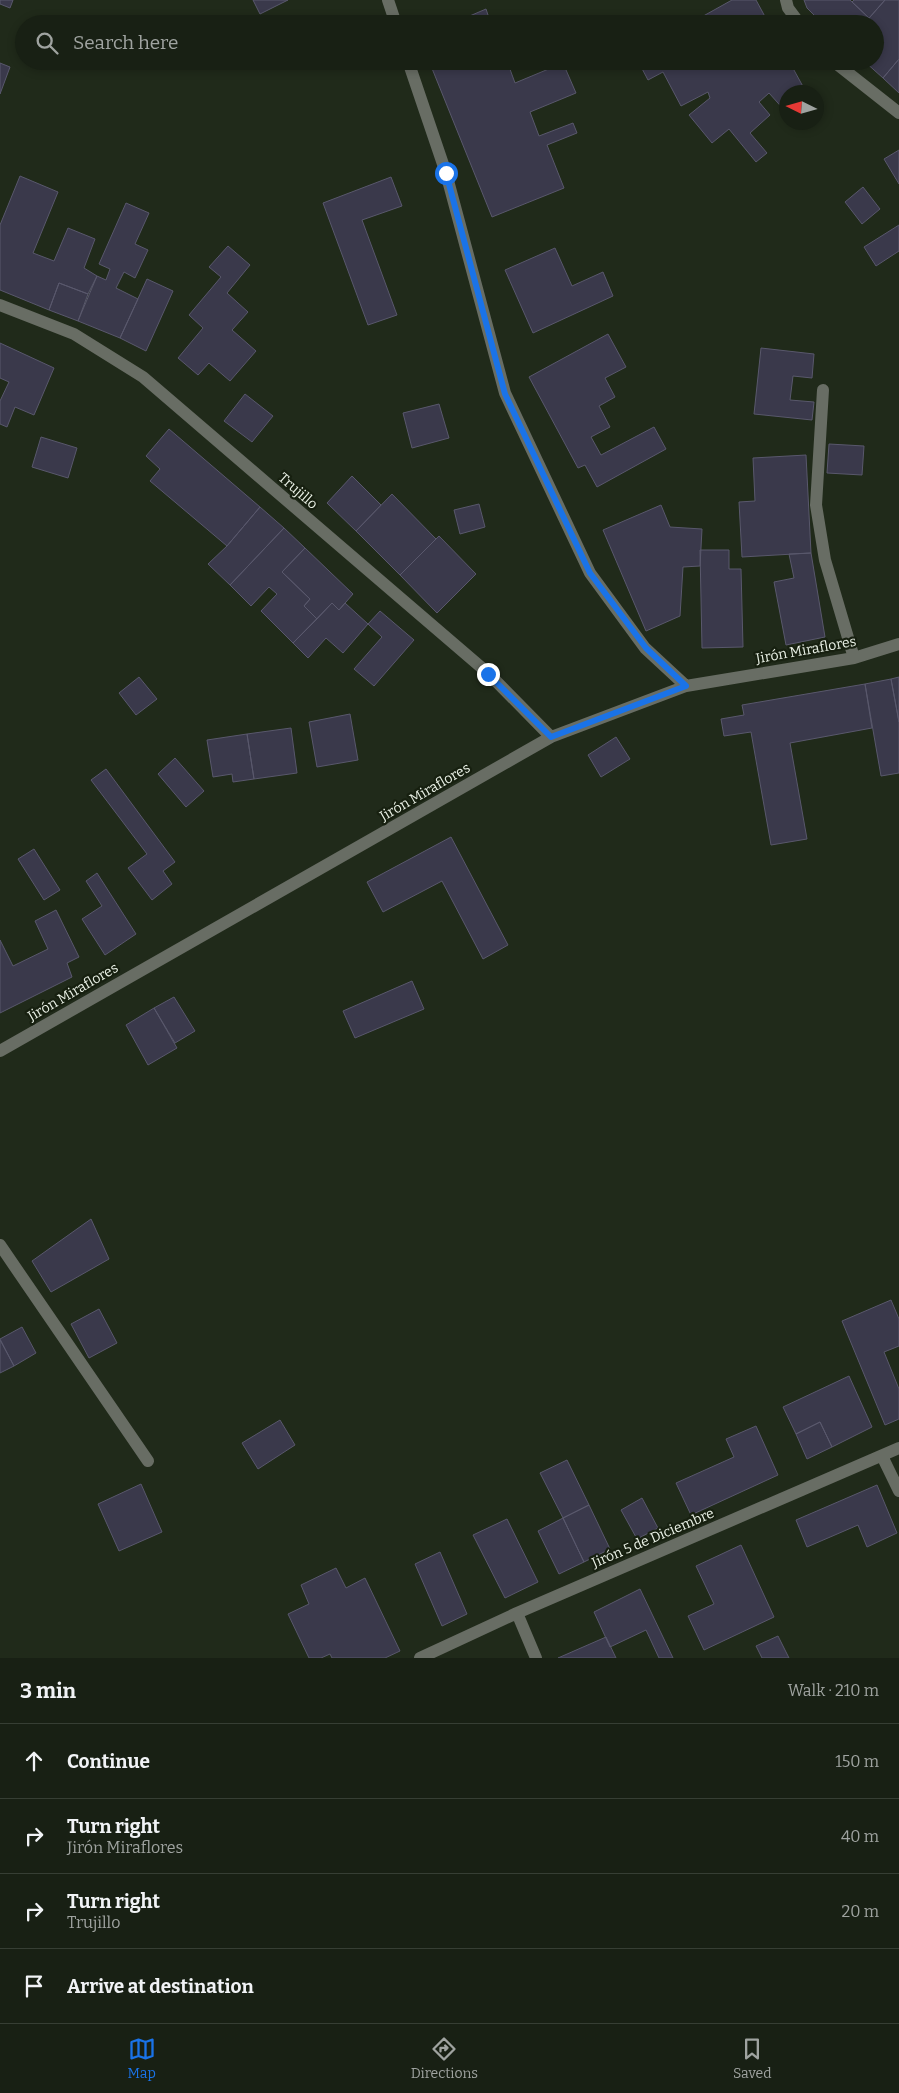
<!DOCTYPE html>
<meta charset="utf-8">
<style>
body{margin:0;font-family:Bitter,serif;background:#21281d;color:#f1f3f6}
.compass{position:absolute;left:779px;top:85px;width:45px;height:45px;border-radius:50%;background:#182014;box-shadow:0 2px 8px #0003;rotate:275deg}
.stop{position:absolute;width:15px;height:15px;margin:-11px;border:4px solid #1a73e8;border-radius:50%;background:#fff}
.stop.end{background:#1a73e8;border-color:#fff;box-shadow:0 1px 5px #0008}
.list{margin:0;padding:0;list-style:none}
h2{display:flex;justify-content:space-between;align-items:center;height:65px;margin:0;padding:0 20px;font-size:21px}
h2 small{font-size:16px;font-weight:400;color:#9fa3a0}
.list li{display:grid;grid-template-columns:32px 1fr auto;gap:15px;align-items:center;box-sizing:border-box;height:75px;padding:0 20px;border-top:1px solid #363e34}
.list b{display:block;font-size:19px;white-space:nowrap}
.list p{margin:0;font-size:16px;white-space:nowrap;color:#9fa3a0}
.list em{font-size:16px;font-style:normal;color:#9fa3a0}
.icon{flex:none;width:28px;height:28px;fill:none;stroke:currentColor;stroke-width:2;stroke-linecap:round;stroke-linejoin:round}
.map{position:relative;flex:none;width:899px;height:1658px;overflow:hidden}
.search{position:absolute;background:#182014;box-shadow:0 2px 8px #0003;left:15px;right:15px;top:15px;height:55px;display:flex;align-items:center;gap:12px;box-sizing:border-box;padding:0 18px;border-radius:28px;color:#9fa3a0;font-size:19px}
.sheet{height:365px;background:#182014}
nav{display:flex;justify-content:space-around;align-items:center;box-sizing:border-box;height:70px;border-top:1px solid #363e34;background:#182014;font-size:14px;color:#9fa3a0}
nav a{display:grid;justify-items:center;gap:2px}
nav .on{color:#1a73e8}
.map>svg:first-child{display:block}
.building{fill:#3a394b;stroke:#59586c}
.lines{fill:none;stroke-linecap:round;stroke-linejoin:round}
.minor{stroke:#686d64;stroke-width:12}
.route{stroke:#1a73e8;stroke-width:6}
.labels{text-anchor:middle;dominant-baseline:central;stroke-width:4.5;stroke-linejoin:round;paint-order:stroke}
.street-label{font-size:14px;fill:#ebf2e7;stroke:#172010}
</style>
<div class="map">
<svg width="899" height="1658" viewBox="0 0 899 1658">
<rect width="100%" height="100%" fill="#202a1a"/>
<!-- building -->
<path class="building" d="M 0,0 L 13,0 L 10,8 L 0,4 Z
M 253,0 L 288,0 L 260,14 Z
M 732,0 L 756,0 L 769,24 L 689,24 Z
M 804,0 L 850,0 L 869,18 L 864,24 L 823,24 L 807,8 Z
M 854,0 L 885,0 L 869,18 L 852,2 Z
M 885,0 L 899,0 L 899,59 L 883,78 L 864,61 L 875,61 L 875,24 L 864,24 Z
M 486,9 L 491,24 L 451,24 Z
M 899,59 L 899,93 L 883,78 Z
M 429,61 L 507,61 L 515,83 L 563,63 L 576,93 L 530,112 L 539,136 L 573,123 L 577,133 L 547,145 L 564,188 L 492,217 Z
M 638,61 L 789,61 L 806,92 L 786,92 L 786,112 L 769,93 L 759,102 L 770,115 L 750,133 L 767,153 L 756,162 L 729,129 L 712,143 L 689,115 L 710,98 L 708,92 L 681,106 L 663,72 L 648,80 Z
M 0,63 L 10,67 L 0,94 Z
M 899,150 L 899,184 L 884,159 Z
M 20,176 L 58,192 L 33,253 L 54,261 L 68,228 L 95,239 L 84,268 L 97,276 L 88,294 L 59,283 L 49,310 L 0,290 L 0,225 Z
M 391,177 L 402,206 L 362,220 L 397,315 L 368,325 L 323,203 Z
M 863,187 L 880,209 L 862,224 L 845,202 Z
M 126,203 L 149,213 L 135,244 L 148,250 L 135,278 L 124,272 L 116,288 L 138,299 L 120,338 L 78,321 L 97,276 L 106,280 L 110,269 L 99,264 Z
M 899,225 L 899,251 L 876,266 L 864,247 Z
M 228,246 L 250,265 L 227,293 L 248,312 L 232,330 L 256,351 L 230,381 L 209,363 L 198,375 L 178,358 L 203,328 L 189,315 L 221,277 L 209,267 Z
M 555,248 L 572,286 L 603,272 L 613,296 L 533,333 L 505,270 Z
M 147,279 L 173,291 L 146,351 L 120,338 Z
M 59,283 L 88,294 L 78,321 L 49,310 Z
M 608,334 L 626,367 L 605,378 L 615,397 L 599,406 L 610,427 L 591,437 L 601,455 L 654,427 L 666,449 L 597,487 L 585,465 L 578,468 L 529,377 Z
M 0,343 L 54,368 L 34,415 L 15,407 L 7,427 L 0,424 L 0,401 L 9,382 L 0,378 Z
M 761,348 L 814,354 L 812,378 L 793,376 L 790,400 L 814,402 L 812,420 L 754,414 Z
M 245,394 L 273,416 L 252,442 L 224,421 Z
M 439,404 L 449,438 L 412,448 L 403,413 Z
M 169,429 L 260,507 L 227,546 L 150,481 L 160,469 L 146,456 Z
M 41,437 L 77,448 L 68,478 L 32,467 Z
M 829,444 L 864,446 L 862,475 L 827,473 Z
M 806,455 L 811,553 L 742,557 L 739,502 L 755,501 L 753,458 Z
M 352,476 L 381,505 L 356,531 L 327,503 Z
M 392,494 L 436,539 L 400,575 L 356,531 Z
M 479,504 L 485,527 L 460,534 L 454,510 Z
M 661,505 L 670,527 L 702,529 L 700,566 L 683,567 L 680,616 L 646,631 L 603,530 Z
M 260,507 L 284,528 L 230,585 L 208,564 L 227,546 Z
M 284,528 L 305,548 L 282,572 L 310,599 L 304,606 L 317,619 L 293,643 L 261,611 L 277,594 L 269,587 L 251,606 L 230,585 Z
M 439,536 L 476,574 L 437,613 L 400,575 Z
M 305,548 L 353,594 L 339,610 L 332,603 L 317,619 L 304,606 L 310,599 L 282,572 Z
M 700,550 L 729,550 L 729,569 L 741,569 L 743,647 L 702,648 Z
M 811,553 L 825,637 L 786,645 L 774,582 L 794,578 L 789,554 Z
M 332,603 L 339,610 L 345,603 L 368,624 L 343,653 L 326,638 L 308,658 L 293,643 Z
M 380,611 L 414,640 L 374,686 L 354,669 L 382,637 L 368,624 Z
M 139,677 L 157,699 L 136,715 L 119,693 Z
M 899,677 L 899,722 L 891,679 Z
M 891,679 L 899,722 L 899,773 L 881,776 L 865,684 Z
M 865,684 L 872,728 L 790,743 L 807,839 L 771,845 L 751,732 L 724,736 L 721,719 L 744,715 L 742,705 Z
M 350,714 L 358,760 L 317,767 L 309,722 Z
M 291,728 L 297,773 L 254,779 L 247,734 Z
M 247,734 L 254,779 L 233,782 L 232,774 L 213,777 L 207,740 Z
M 616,737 L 630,759 L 601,777 L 588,755 Z
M 175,758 L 204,791 L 186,807 L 158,774 Z
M 106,769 L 175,862 L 163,871 L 172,884 L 152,900 L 128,868 L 147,854 L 91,780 Z
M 451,837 L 508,945 L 483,959 L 442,881 L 383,912 L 367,882 Z
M 34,849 L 60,890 L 44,900 L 18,859 Z
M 97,873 L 136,934 L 105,955 L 82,919 L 102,906 L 86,881 Z
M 56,910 L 79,957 L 67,963 L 72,977 L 0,1013 L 0,940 L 13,966 L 48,949 L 35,921 Z
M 412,981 L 424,1009 L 355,1038 L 343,1011 Z
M 174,997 L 195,1031 L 175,1043 L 154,1008 Z
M 154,1008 L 177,1048 L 148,1065 L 126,1025 Z
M 91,1219 L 109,1259 L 51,1292 L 32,1261 Z
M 891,1300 L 899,1319 L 899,1346 L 884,1352 L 899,1389 L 899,1419 L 885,1425 L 842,1321 Z
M 99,1309 L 117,1343 L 89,1358 L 71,1324 Z
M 22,1327 L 36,1353 L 14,1366 L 0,1339 Z
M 0,1340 L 14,1366 L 0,1373 Z
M 849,1376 L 872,1427 L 832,1447 L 820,1422 L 796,1434 L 783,1407 Z
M 280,1420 L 295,1445 L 258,1469 L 242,1443 Z
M 820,1422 L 832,1447 L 807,1459 L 796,1434 Z
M 756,1426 L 778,1475 L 691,1515 L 676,1483 L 734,1457 L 726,1439 Z
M 567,1460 L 589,1505 L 563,1518 L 540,1473 Z
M 141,1484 L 162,1532 L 119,1551 L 98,1504 Z
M 877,1485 L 897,1533 L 867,1547 L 858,1525 L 807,1547 L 796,1520 Z
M 642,1498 L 658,1528 L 637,1539 L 621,1510 Z
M 589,1505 L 610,1549 L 584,1562 L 563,1518 Z
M 563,1518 L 584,1562 L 559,1574 L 538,1531 Z
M 507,1519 L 538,1582 L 505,1598 L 473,1535 Z
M 741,1545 L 774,1617 L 704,1650 L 688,1616 L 714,1604 L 696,1566 Z
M 440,1552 L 467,1614 L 442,1626 L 415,1564 Z
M 336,1568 L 346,1588 L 365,1578 L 400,1651 L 385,1658 L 332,1658 L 330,1654 L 321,1658 L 309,1658 L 288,1614 L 309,1604 L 301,1585 Z
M 640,1589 L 673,1658 L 659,1658 L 646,1630 L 610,1647 L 594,1612 Z
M 778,1636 L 789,1658 L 762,1658 L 756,1646 Z
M 606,1637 L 616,1658 L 558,1658 Z"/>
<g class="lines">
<!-- minor -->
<path class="minor" d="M 388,0 L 396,24
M 786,0 L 788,8 L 800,24
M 408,61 L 446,173 L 505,393 L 590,573 L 645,648 L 686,686
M 833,61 L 899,113
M 0,305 L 74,334 L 143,377 L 489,674 L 551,737
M 823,390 L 816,505 L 825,560 L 854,658
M 0,1051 L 551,737 L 686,686 L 854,658 L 899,644
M 0,1245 L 148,1461
M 882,1456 L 899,1491
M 517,1613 L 536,1658
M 420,1658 L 517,1613 L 899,1448"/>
</g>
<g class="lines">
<!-- route -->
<path class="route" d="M 446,173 L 505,394 L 590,573 L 646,648 L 686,686 L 551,737 L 488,674"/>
</g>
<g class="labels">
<!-- street labels -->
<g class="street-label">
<text transform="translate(298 491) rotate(41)">Trujillo</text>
<text transform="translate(806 650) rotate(-10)">Jirón Miraflores</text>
<text transform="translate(425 792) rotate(-30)">Jirón Miraflores</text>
<text transform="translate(73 992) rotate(-30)">Jirón Miraflores</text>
<text transform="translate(653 1538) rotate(-23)">Jirón 5 de Diciembre</text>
</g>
</g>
</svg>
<svg class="compass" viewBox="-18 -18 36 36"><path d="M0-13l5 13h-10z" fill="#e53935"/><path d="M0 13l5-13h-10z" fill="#9fa3a0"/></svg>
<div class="stop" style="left:446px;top:173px"></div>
<div class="stop end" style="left:488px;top:674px"></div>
<div class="search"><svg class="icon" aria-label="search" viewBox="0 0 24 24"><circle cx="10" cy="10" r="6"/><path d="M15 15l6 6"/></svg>Search here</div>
</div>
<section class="sheet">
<h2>3 min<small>Walk · 210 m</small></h2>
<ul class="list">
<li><svg class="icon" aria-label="ahead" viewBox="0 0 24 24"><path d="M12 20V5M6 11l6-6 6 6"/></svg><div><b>Continue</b></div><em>150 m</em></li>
<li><svg class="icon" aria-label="right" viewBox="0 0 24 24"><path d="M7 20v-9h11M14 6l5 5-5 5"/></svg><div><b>Turn right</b><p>Jirón Miraflores</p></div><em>40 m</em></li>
<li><svg class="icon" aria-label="right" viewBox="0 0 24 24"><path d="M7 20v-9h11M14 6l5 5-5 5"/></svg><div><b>Turn right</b><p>Trujillo</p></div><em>20 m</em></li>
<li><svg class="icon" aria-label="arrive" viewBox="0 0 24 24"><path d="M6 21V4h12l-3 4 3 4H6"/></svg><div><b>Arrive at destination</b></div></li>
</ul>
</section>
<nav>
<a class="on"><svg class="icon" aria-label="map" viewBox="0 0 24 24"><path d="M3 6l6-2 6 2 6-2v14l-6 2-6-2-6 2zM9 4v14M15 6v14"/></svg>Map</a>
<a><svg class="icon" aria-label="directions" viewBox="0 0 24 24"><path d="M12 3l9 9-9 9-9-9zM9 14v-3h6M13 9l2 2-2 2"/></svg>Directions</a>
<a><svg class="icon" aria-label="saved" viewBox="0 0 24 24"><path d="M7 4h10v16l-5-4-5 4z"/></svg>Saved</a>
</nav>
